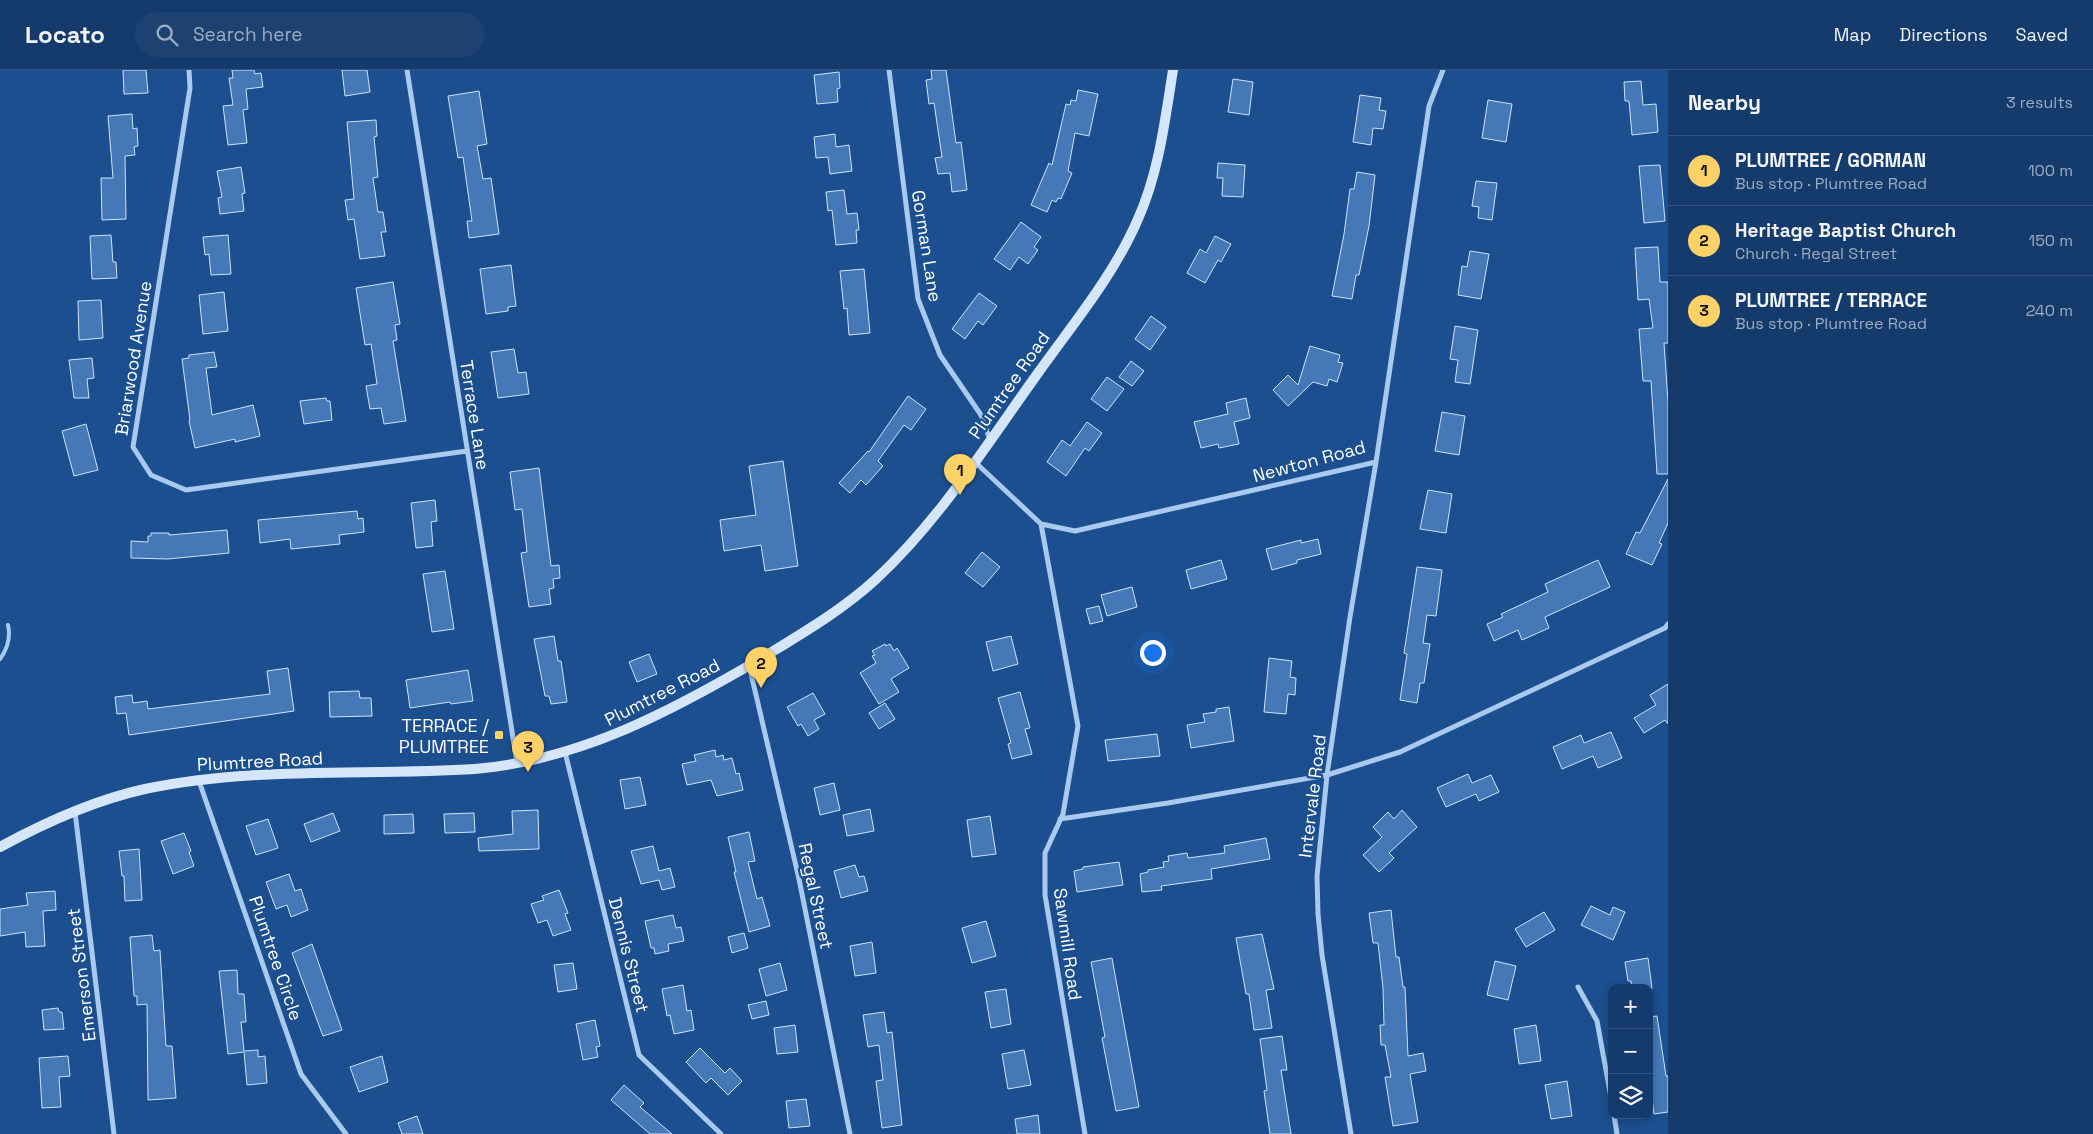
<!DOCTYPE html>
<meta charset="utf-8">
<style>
body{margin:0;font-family:"Space Grotesk",sans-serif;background:#1d4271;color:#f1f3f6}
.controls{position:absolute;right:15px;bottom:15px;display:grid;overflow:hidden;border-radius:10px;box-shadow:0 2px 8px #0003}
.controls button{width:45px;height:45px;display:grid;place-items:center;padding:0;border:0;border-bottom:1px solid #33557e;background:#143b6b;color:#f1f3f6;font:25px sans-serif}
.you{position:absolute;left:1152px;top:582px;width:18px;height:18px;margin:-12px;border:4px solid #fff;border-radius:50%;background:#1a73e8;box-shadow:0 0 0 8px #1a73e833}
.badge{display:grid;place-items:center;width:32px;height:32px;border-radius:50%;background:#ffd166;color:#111;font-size:16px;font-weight:700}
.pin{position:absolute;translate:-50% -41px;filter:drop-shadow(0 1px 2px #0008)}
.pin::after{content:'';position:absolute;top:26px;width:18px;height:15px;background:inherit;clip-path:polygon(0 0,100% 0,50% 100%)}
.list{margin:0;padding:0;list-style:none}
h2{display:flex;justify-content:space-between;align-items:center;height:65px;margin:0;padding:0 20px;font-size:21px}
h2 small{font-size:16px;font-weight:400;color:#9dadc1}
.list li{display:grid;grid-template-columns:32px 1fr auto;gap:15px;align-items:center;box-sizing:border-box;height:70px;padding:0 20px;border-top:1px solid #33557e}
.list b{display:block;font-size:19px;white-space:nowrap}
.list p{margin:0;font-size:16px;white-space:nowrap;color:#9dadc1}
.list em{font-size:16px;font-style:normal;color:#9dadc1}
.icon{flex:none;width:28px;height:28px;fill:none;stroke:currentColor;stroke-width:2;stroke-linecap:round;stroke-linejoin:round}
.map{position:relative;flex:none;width:1668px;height:1064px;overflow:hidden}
header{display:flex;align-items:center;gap:30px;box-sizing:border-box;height:70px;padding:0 25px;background:#143b6b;border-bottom:1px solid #33557e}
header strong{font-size:24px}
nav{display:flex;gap:28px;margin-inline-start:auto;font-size:18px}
.search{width:350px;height:45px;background:#1d4271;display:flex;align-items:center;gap:12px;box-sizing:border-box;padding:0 18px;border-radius:28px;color:#9dadc1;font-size:19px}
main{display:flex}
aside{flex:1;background:#143b6b}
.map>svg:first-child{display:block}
.building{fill:#4478b7;stroke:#cfe3fa}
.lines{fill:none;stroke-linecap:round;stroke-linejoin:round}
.lane{stroke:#a9c9ee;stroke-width:4}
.street{stroke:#a9c9ee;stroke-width:5}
.secondary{stroke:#d6e6fa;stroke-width:10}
.poi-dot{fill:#ffd166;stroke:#1b4f8f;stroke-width:2}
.labels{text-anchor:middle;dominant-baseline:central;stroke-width:4.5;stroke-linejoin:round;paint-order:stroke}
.street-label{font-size:18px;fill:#fff;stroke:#1b4f8f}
.poi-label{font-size:18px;fill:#fff;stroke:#1b4f8f;text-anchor:end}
</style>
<header>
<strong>Locato</strong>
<div class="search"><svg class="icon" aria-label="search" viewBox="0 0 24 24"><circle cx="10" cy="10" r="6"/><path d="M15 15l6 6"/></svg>Search here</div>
<nav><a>Map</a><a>Directions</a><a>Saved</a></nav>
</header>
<main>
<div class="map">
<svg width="1668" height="1064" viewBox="0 0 1668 1064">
<rect width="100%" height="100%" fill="#1b4f8f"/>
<!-- building -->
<path class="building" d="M 123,0 L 146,0 L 148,23 L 124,24 Z
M 232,0 L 254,0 L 255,4 L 261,3 L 263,17 L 246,19 L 248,39 L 243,40 L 247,73 L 228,75 L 223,36 L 233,35 L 229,8 L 233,8 Z
M 342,0 L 367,0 L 370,22 L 345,26 Z
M 931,0 L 946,0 L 956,73 L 961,72 L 967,120 L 952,122 L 950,103 L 938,104 L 935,88 L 942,87 L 934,33 L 929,34 L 926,10 L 932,9 Z
M 839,2 L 840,18 L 837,19 L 838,32 L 817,34 L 814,5 Z
M 1233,9 L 1253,12 L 1249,45 L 1228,42 Z
M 1641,11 L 1643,35 L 1656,34 L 1658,62 L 1632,65 L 1629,31 L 1625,31 L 1624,12 Z
M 1078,20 L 1098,24 L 1089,66 L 1075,63 L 1068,101 L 1072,103 L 1061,129 L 1058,128 L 1056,132 L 1052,130 L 1047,142 L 1031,135 L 1049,93 L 1052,95 L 1066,34 L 1070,35 L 1071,30 L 1076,31 Z
M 479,21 L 487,74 L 477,76 L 483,109 L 491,108 L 499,164 L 469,168 L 467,151 L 472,151 L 463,87 L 458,88 L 448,26 Z
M 1360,25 L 1381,28 L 1379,40 L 1386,41 L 1383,59 L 1373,58 L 1371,75 L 1353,72 Z
M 1488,30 L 1512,34 L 1506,72 L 1482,68 Z
M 132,44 L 133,59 L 137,58 L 138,76 L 134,77 L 135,85 L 125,86 L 126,149 L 102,150 L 101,108 L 113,108 L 108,46 Z
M 376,50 L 377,66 L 374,67 L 378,107 L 373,108 L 378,142 L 383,142 L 386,162 L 381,162 L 385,186 L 360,189 L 354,149 L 348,150 L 345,130 L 354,129 L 347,52 Z
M 835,64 L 836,77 L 849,75 L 852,101 L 830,104 L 828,87 L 816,88 L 814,67 Z
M 1218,93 L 1245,95 L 1243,127 L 1222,126 L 1223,108 L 1217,108 Z
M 1660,95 L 1665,151 L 1644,153 L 1639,96 Z
M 241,97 L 245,123 L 242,124 L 244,141 L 220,144 L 218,128 L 222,127 L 217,101 Z
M 1357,102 L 1375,105 L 1369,156 L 1359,205 L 1356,205 L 1352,229 L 1332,226 L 1344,164 L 1350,119 L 1354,119 Z
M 1476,111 L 1497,113 L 1492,150 L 1478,148 L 1479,137 L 1472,136 Z
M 844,120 L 847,144 L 857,143 L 859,160 L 856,160 L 857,173 L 836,175 L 832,140 L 828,141 L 826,122 Z
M 1021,152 L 1041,167 L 1034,177 L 1038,180 L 1028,194 L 1019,187 L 1010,200 L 994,189 Z
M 111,165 L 113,192 L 116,192 L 117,208 L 92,209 L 90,166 Z
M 228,165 L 231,204 L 211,205 L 209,184 L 205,185 L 203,167 Z
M 1215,166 L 1231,174 L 1221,192 L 1218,190 L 1205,213 L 1187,203 L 1200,179 L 1206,183 Z
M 1658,177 L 1660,212 L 1668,212 L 1668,273 L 1664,273 L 1668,332 L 1668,404 L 1657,404 L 1651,311 L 1643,311 L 1639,259 L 1653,258 L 1649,229 L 1638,230 L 1635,178 Z
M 1470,181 L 1489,184 L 1481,229 L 1458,225 L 1462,196 L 1467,197 Z
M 511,195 L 516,236 L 508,237 L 508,241 L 486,244 L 480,199 Z
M 864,199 L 870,263 L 849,265 L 847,238 L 844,239 L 840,201 Z
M 393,212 L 400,254 L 395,255 L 397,270 L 393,271 L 406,351 L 384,354 L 381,338 L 370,339 L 366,316 L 377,314 L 371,274 L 365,275 L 356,218 Z
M 224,222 L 228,261 L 203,264 L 199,225 Z
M 979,223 L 997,236 L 983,255 L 978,251 L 965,269 L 952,259 Z
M 101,230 L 103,268 L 79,270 L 78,231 Z
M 1151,246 L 1166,257 L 1150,280 L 1135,269 Z
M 1455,256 L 1478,260 L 1470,314 L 1455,312 L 1458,290 L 1450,289 Z
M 1310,276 L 1340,285 L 1338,292 L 1343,293 L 1337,312 L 1329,309 L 1327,316 L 1313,312 L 1288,336 L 1273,320 L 1288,305 L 1298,315 Z
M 514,279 L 518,303 L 526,302 L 529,324 L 498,328 L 491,282 Z
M 214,282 L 217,297 L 206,298 L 212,345 L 253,335 L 260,366 L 235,372 L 235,369 L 195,378 L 189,351 L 190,350 L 182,289 L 189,288 L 189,285 Z
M 92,288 L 94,308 L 87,309 L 89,328 L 74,328 L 69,290 Z
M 1131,291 L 1144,301 L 1132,316 L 1119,307 Z
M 1107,307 L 1124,319 L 1107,341 L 1091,329 Z
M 908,326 L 926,339 L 911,360 L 904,355 L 878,391 L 883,396 L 866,415 L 861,410 L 850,423 L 839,413 L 868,381 L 869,382 Z
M 326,328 L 327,331 L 330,331 L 332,350 L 304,354 L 300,331 Z
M 1246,328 L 1250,348 L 1234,352 L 1239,374 L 1219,378 L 1218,374 L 1201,378 L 1194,352 L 1228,344 L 1226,333 Z
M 1442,342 L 1465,346 L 1459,385 L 1435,381 Z
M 1087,352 L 1102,363 L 1089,381 L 1085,378 L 1066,406 L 1047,392 L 1062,370 L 1070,376 Z
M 86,354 L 98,400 L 74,406 L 62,361 Z
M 783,391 L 798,496 L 765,501 L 761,475 L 724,481 L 720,450 L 756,445 L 749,396 Z
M 539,398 L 551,496 L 559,495 L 560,508 L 553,509 L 554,518 L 549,519 L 551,534 L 529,537 L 521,483 L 527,482 L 522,439 L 515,440 L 510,402 Z
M 1668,409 L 1668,453 L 1659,473 L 1662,474 L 1652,495 L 1626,484 L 1636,462 L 1640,463 Z
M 1428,420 L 1452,424 L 1446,463 L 1420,459 Z
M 435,430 L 437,451 L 431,452 L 433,476 L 416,478 L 411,433 Z
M 357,441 L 358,449 L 363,448 L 364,462 L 339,465 L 340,474 L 291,479 L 290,469 L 260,473 L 258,450 Z
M 227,460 L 229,483 L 168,489 L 131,488 L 131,471 L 148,472 L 148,466 L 151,466 L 151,463 L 169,463 L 169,465 Z
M 1318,469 L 1321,484 L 1297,490 L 1297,493 L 1272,500 L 1266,479 L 1301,470 L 1301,473 Z
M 982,482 L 1000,497 L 983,517 L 965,503 Z
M 1221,490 L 1227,509 L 1191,519 L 1186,500 Z
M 1598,490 L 1610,517 L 1545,547 L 1549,558 L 1522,570 L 1518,560 L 1494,571 L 1487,554 L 1503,547 L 1501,544 L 1548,522 L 1545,514 Z
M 1417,497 L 1442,500 L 1436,546 L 1427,545 L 1423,573 L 1430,574 L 1424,613 L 1420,613 L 1417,633 L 1400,630 L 1407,584 L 1404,583 Z
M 445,501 L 454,559 L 432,562 L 423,504 Z
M 1132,517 L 1137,537 L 1107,546 L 1101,525 Z
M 1099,536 L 1103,551 L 1090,554 L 1086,539 Z
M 554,566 L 558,591 L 561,591 L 567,632 L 551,634 L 549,626 L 545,626 L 534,569 Z
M 1011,566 L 1018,594 L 993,601 L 986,572 Z
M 885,574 L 886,576 L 890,574 L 894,581 L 897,578 L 909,598 L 891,609 L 899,622 L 879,634 L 860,603 L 876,593 L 872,586 L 875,585 L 872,581 Z
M 649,584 L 657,604 L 637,612 L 629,592 Z
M 1269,588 L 1292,591 L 1290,607 L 1296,608 L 1295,625 L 1288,624 L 1286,644 L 1264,642 Z
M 288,598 L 294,641 L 129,665 L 126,643 L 117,644 L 115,627 L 132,625 L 133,633 L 147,631 L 148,639 L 270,624 L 267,601 Z
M 468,600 L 473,631 L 451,634 L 450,632 L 410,638 L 406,610 Z
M 1668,614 L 1668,654 L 1665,650 L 1644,663 L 1634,648 L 1656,635 L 1650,625 Z
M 359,621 L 360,628 L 371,628 L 372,646 L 330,647 L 329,622 Z
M 1020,622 L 1030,658 L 1025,659 L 1032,684 L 1012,689 L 1008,674 L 1011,673 L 998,628 Z
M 813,623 L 825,644 L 814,650 L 819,659 L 808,666 L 801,654 L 798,656 L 787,637 Z
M 885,633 L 895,649 L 879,659 L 869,643 Z
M 1229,637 L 1234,671 L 1191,678 L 1187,655 L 1205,652 L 1203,644 L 1216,642 L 1216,639 Z
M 1611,662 L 1622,688 L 1598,698 L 1593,686 L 1562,699 L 1553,677 L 1581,665 L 1584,673 Z
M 1157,664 L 1160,686 L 1108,691 L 1105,670 Z
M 715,680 L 716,687 L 723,685 L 724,690 L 732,688 L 736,704 L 739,703 L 743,720 L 717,726 L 711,710 L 687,715 L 682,694 L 696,691 L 694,685 Z
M 1468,704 L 1472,713 L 1491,705 L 1499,722 L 1479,731 L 1476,724 L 1446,737 L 1437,718 Z
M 640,707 L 646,735 L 625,739 L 620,710 Z
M 834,713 L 840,740 L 820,745 L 814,718 Z
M 870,739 L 874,761 L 847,766 L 843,745 Z
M 538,740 L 539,779 L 479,781 L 478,768 L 513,764 L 512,741 Z
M 1402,740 L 1417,757 L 1389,783 L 1394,788 L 1379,802 L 1363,785 L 1382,767 L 1373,757 L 1388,742 L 1394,749 Z
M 333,743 L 340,761 L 311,772 L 304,754 Z
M 474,743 L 475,762 L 445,763 L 444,744 Z
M 413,744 L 414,763 L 384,764 L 384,745 Z
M 990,746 L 996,784 L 972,787 L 967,750 Z
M 268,749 L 278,778 L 256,785 L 246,756 Z
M 749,762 L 755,791 L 748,792 L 757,829 L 762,827 L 770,856 L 749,862 L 734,802 L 736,802 L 728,767 Z
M 184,763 L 191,781 L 189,782 L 194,796 L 173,804 L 161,771 Z
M 1266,768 L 1270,789 L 1211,799 L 1212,809 L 1161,816 L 1162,820 L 1142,822 L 1140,804 L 1148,802 L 1148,800 L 1164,797 L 1163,792 L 1169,791 L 1168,786 L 1187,783 L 1188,788 L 1225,783 L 1224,776 Z
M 653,776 L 659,801 L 670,798 L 675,817 L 662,820 L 659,810 L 641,814 L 631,781 Z
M 139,779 L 142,830 L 125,831 L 124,806 L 122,806 L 119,781 Z
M 1119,792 L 1123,815 L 1077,822 L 1074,801 L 1083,799 L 1083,797 Z
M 855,795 L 859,807 L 864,806 L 868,821 L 841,828 L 834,801 Z
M 289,804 L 295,821 L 301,819 L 308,840 L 291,847 L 287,835 L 276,839 L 266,812 Z
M 559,820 L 568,843 L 565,844 L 571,860 L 553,866 L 547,850 L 538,853 L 531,834 L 544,830 L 542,826 Z
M 55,821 L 56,840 L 43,841 L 45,876 L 26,877 L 25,862 L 0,866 L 0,839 L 28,835 L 26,823 Z
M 1591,836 L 1610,845 L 1613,837 L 1625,842 L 1613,870 L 1581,855 Z
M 1391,840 L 1396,887 L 1399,887 L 1403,917 L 1405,917 L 1408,986 L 1423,983 L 1426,1001 L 1410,1004 L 1418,1052 L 1393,1056 L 1385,1007 L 1391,1007 L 1385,975 L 1381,975 L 1380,955 L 1384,955 L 1383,918 L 1378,873 L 1373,873 L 1369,843 Z
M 1544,842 L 1555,860 L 1526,877 L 1515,859 Z
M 673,845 L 676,858 L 681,857 L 684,871 L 668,874 L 669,881 L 655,884 L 654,878 L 651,878 L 645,851 Z
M 986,851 L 996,886 L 972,893 L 962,858 Z
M 744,863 L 748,878 L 732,883 L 728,867 Z
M 1262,864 L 1274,919 L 1266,920 L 1272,958 L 1254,960 L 1249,924 L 1246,924 L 1236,868 Z
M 152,865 L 154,881 L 160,880 L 166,976 L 172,976 L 176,1028 L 148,1030 L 147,934 L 137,935 L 137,926 L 134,926 L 130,867 Z
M 872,872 L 876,903 L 855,906 L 850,876 Z
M 312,874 L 342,960 L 323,966 L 292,883 Z
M 1112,888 L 1139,1037 L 1116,1041 L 1102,968 L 1105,967 L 1091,892 Z
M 1648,888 L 1652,918 L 1632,918 L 1631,911 L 1628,911 L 1625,892 Z
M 1495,891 L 1516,896 L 1508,930 L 1487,925 Z
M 573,893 L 577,919 L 558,922 L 554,895 Z
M 780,893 L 787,920 L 766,926 L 759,899 Z
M 237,900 L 238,924 L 244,924 L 246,952 L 241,952 L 244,981 L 258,980 L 258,987 L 265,986 L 267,1013 L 247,1015 L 244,982 L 228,984 L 219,901 Z
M 683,915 L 687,941 L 691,940 L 694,960 L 674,964 L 670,945 L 667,946 L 662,919 Z
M 1006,919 L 1011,954 L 991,958 L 985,922 Z
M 766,931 L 769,945 L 752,949 L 748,935 Z
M 58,938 L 59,942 L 62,942 L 64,959 L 44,960 L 42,940 Z
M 884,942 L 887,963 L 892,962 L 902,1055 L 882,1058 L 876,1011 L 883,1010 L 879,975 L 868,977 L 863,945 Z
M 1657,946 L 1666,1006 L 1668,1006 L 1668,1042 L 1654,1044 L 1652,1028 L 1649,1028 L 1649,947 Z
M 595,950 L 600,976 L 596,977 L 598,987 L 583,990 L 576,954 Z
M 795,955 L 798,982 L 777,984 L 774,958 Z
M 1536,955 L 1541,991 L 1519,994 L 1514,959 Z
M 1282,966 L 1287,1000 L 1281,1000 L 1291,1064 L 1270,1064 L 1264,1021 L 1267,1020 L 1260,969 Z
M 700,978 L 725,1003 L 730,998 L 742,1011 L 728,1025 L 711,1008 L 706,1013 L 686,992 Z
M 1024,980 L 1031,1015 L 1008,1019 L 1002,984 Z
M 68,986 L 70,1006 L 59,1007 L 61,1037 L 42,1038 L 39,988 Z
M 382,986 L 388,1012 L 359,1022 L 350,997 Z
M 1567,1011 L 1572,1046 L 1551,1049 L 1545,1015 Z
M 624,1015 L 644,1033 L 640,1037 L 672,1064 L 650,1064 L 611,1030 Z
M 806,1029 L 810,1056 L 789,1058 L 786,1031 Z
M 1038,1045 L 1040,1064 L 1017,1064 L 1015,1049 Z
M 417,1046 L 423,1064 L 402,1064 L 398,1053 Z"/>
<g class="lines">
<!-- lane -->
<path class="lane" d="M 0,589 C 8,578 11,568 8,555"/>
<!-- street -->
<path class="street" d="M 189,0 L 190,18 L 133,377 L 151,405 L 186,420 L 467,381
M 407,0 L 517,693
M 889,0 L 918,229 L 940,285 L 981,345 L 990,370
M 975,392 L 1041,454 L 1075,461 L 1376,392 L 1429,36 L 1443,0
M 1041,454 L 1078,656 L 1063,744 L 1045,783 L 1045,825 L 1085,1064
M 749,595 L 799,809 L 850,1064
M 565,682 L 639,985 L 721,1064
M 199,711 L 301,1004 L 346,1064
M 75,742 L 114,1064
M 1060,749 L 1168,733 L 1327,705 L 1400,682 L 1665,558 L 1668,554
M 1578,917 L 1597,951 L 1612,1033
M 1614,1045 L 1617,1064
M 1351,1064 L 1322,885 L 1318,844 L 1317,806 L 1327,705 L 1350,547 L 1376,392"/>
<!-- secondary -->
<path class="secondary" d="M 0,777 C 44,753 95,730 145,719 C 253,696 365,706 475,699 C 580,690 672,641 762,588 C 801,564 841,541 875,510 C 939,451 987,374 1038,303 C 1073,254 1114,205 1138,149 C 1159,102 1165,50 1173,0"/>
</g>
<!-- markers -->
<rect class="poi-dot" x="494" y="660" width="10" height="10" rx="2.5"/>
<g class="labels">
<!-- street labels -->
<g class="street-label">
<text transform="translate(927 176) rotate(81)">Gorman Lane</text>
<text transform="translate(133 288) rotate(-81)">Briarwood Avenue</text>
<text transform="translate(1009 315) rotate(-55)">Plumtree Road</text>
<text transform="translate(475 345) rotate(81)">Terrace Lane</text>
<text transform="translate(1309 391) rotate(-15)">Newton Road</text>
<text transform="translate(662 622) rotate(-27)">Plumtree Road</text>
<text transform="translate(260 691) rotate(-3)">Plumtree Road</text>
<text transform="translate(1312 726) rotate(-83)">Intervale Road</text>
<text transform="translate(816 826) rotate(78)">Regal Street</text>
<text transform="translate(1068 874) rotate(82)">Sawmill Road</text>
<text transform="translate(629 885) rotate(76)">Dennis Street</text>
<text transform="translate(276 888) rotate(71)">Plumtree Circle</text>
<text transform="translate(81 905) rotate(-97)">Emerson Street</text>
</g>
<!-- poi labels -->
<g class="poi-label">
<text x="489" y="655">TERRACE /<tspan x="489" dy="21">PLUMTREE</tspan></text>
</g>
</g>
</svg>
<div class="controls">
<button>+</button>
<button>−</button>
<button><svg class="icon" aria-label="layers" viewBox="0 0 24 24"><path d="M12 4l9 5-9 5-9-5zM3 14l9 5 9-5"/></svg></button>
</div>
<div class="you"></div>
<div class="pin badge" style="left:960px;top:425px">1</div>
<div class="pin badge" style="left:761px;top:618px">2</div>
<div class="pin badge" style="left:528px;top:702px">3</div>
</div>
<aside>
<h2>Nearby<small>3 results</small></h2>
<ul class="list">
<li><span class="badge">1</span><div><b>PLUMTREE / GORMAN</b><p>Bus stop · Plumtree Road</p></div><em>100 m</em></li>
<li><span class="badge">2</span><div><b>Heritage Baptist Church</b><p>Church · Regal Street</p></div><em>150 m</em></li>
<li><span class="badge">3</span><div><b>PLUMTREE / TERRACE</b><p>Bus stop · Plumtree Road</p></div><em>240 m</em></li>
</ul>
</aside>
</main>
